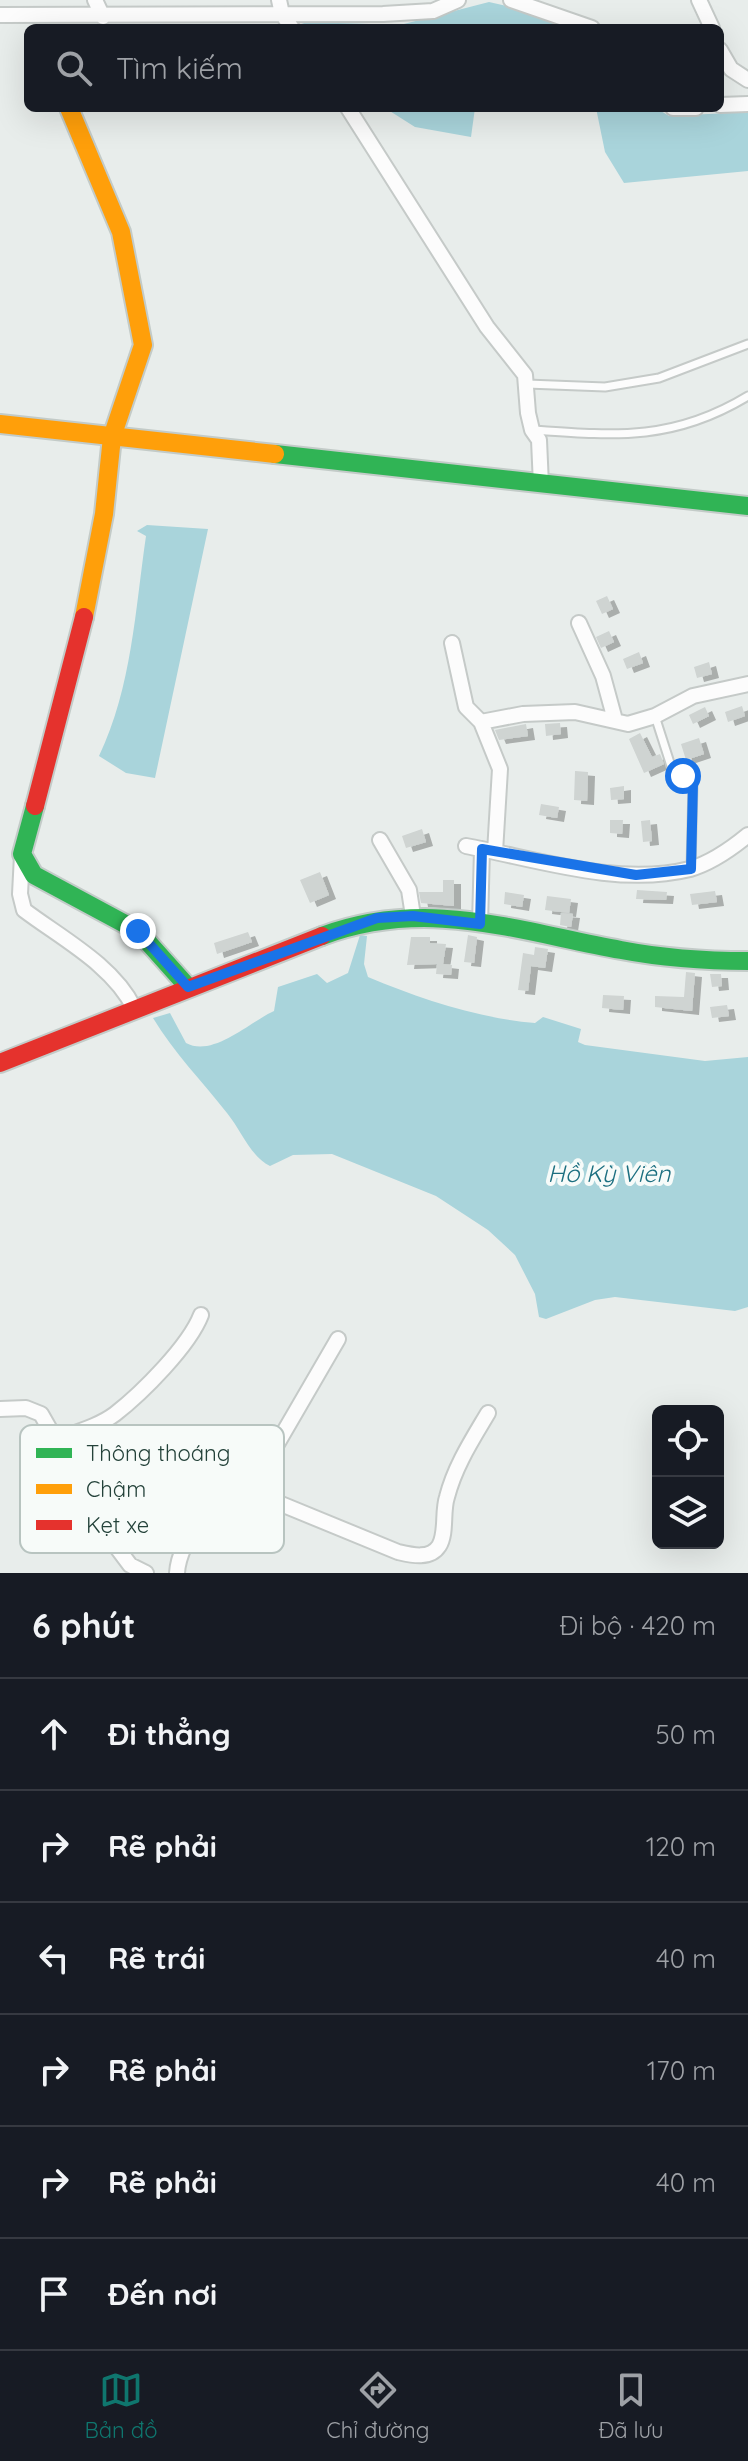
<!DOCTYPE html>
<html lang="vi">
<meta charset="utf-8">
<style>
body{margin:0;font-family:Quicksand,sans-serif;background:#20242c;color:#f1f3f6}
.controls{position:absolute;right:24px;bottom:24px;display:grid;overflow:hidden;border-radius:12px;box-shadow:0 8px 32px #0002}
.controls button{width:72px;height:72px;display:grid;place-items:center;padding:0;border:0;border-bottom:2px solid #363941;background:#171b24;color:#f1f3f6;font:40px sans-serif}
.stop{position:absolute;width:24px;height:24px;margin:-18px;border:6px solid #1a73e8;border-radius:50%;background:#fff}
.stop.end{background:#1a73e8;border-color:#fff;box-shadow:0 2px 8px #0008}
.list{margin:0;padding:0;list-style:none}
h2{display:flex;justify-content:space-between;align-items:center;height:104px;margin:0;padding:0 32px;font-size:34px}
h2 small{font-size:26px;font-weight:400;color:#9ea1a6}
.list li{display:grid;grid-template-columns:52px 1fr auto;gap:24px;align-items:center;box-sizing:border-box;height:112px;padding:0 32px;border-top:2px solid #363941}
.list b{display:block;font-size:30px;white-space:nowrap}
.list em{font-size:26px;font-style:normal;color:#9ea1a6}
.icon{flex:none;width:44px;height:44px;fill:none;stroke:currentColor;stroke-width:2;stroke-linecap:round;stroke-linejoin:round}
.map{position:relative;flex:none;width:748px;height:1573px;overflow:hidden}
.search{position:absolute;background:#171b24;box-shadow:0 8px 32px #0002;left:24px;right:24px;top:24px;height:88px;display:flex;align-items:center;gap:20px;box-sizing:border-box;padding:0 28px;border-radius:12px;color:#9ea1a6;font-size:30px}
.sheet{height:776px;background:#171b24}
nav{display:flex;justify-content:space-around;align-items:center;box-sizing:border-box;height:112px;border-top:2px solid #363941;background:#171b24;font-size:22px;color:#9ea1a6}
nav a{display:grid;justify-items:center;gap:4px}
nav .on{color:#0f766e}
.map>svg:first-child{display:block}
.water{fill:#a9d4db}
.building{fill:#cfd4d2;filter:url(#shadow)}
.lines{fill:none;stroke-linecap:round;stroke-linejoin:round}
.lane-casing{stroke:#c5cac8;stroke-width:11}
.street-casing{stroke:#c5cac8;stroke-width:18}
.fast-casing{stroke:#c3cbc8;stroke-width:22}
.slow-casing{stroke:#c3cbc8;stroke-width:22}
.jam-casing{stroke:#c3cbc8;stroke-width:22}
.lane{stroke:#fcfcfc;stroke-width:7}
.street{stroke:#fcfcfc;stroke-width:14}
.fast{stroke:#30b455;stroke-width:18}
.slow{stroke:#ff9f0a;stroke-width:18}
.jam{stroke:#e5322d;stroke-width:18}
.route{stroke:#1a73e8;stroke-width:10}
.labels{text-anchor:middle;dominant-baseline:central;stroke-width:8;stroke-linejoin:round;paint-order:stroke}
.water-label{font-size:24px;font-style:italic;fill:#1c6f80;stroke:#f7fbf9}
.key{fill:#f7fbf9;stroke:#b8c4c0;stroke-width:2}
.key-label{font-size:22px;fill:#24423a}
</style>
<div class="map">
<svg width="748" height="1573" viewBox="0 0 748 1573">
<defs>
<filter id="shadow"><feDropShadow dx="7" dy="4" stdDeviation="0" flood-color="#0004"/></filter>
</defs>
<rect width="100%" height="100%" fill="#e8edeb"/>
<!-- water -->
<path class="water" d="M 489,2 L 537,13 L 576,28 L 296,26 L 307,22 L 400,25 Z
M 385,108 L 475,108 L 471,137 L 415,127 Z
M 596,108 L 656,108 L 669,116 L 748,112 L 748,171 L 624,183 L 605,152 Z
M 147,525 L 208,529 L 155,778 L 126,773 L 99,756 C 132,687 135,611 146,536 L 137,531 Z
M 360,935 L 367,936 L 364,964 L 368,977 C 421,999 477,1018 535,1023 L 543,1017 L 581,1029 L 578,1042 L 585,1045 L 705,1061 L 748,1057 L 748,1307 L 735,1311 L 615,1297 L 595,1300 L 546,1319 L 539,1317 L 535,1294 L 515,1255 L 488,1230 L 436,1196 L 332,1154 L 293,1155 L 270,1166 C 250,1156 241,1130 227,1113 C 202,1081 174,1053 153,1018 L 170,1013 L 186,1043 C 213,1058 251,1021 274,1011 L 278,987 L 317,974 L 327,983 L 348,973 Z"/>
<!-- building -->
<path class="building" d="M 607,596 L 613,609 L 602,614 L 596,601 Z
M 609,631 L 614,642 L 601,648 L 596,637 Z
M 639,652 L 643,663 L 627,669 L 623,659 Z
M 709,662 L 712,674 L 697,678 L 694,667 Z
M 742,706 L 745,716 L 728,722 L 725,712 Z
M 705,707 L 709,716 L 693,724 L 689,715 Z
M 560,723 L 561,734 L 546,736 L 545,724 Z
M 526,724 L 528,736 L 499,740 L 495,730 Z
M 640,733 L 652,757 L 660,754 L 664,764 L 644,773 L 629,739 Z
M 699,738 L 704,754 L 686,760 L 681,744 Z
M 575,771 L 588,772 L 587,801 L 574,800 Z
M 624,786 L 624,799 L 611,800 L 610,788 Z
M 541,804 L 559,807 L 557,818 L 539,815 Z
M 610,820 L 623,820 L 622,834 L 610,833 Z
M 650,820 L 652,841 L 643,842 L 641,821 Z
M 422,829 L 426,842 L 406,848 L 402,836 Z
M 320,872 L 329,895 L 310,903 L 300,880 Z
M 443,880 L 454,880 L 454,906 L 421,903 L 419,892 L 443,892 Z
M 637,890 L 667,892 L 666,900 L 636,899 Z
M 715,891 L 717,902 L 692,905 L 690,894 Z
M 505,892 L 524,895 L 522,907 L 504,904 Z
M 547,896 L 571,899 L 569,913 L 545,910 Z
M 561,913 L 573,914 L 571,927 L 560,925 Z
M 248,932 L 252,942 L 217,954 L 214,943 Z
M 468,935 L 477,937 L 474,963 L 464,962 Z
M 411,937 L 430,937 L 430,943 L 446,944 L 443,964 L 452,965 L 451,975 L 436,974 L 437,964 L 407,965 Z
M 535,947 L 548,949 L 545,968 L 531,966 L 528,991 L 518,990 L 523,953 L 534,955 Z
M 686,972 L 695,973 L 692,1011 L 655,1007 L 655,996 L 684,997 Z
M 710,974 L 721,974 L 722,986 L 712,987 Z
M 603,995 L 624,996 L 623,1010 L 602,1008 Z
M 727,1005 L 729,1016 L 712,1018 L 710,1007 Z"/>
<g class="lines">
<defs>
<path id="lane" d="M 527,384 L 605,387 L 659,378 L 748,344
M 534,430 C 616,436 674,441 748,396
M 655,716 L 671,766 L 693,783 L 691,868"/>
<path id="street" d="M 95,0 L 103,17
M 279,0 L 282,14 L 292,28
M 511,0 L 592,28
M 699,0 L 712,28
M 0,15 L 383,14 L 433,11 L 458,0
M 720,50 L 731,69 L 748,80
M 720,105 L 748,104
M 348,108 L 487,327 L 525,375 L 528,413 L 532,430 L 539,440 L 541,485
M 673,108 L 696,108
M 579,623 L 603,676 L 615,720
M 452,643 L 466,707 L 481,722 L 500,769 L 495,852
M 481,722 L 523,714 L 575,712 L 628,724 L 655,716 L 693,696 L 748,684
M 380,840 L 409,890 L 413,916
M 466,846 C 536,859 618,887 690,869 C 711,863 731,849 748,835
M 22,855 L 20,894 L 24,910 C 61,938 113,965 134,1008
M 480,924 L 482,849
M 0,1409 L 26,1408 L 41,1414 L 118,1549 L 130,1565 L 146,1573
M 58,1439 C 77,1432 99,1426 115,1414 C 142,1393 189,1346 201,1315
M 247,1490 L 255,1482 L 338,1339
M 177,1573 C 179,1540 214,1495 247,1490 L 398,1552 C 411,1555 430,1560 439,1546 C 447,1533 442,1512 447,1497 C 455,1466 472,1440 488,1413"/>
<path id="fast" d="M 275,454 L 748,506
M 35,806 L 22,854 L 34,875 L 138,931 L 188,987
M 322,936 C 427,897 516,931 621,950 C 663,958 705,961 748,961"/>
<path id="slow" d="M 69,108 L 121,232 L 143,345 L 112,437 L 104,514 L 84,617
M 0,424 L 275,454"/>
<path id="jam" d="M 35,806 L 84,617
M 0,1063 L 322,936"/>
</defs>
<!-- lane casing -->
<use href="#lane" class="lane-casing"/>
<!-- street casing -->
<use href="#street" class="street-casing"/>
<!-- fast casing -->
<use href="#fast" class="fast-casing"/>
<!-- slow casing -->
<use href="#slow" class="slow-casing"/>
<!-- jam casing -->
<use href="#jam" class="jam-casing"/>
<!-- lane -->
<use href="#lane" class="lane"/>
<!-- street -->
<use href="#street" class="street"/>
<!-- fast -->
<use href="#fast" class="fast"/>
<!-- slow -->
<use href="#slow" class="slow"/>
<!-- jam -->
<use href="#jam" class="jam"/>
</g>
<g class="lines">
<!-- route -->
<path class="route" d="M 138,931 L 188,987 L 377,918 L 413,916 L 480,924 L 482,849 L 636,875 L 691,869 L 693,783 L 683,776"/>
</g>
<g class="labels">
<!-- water labels -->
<g class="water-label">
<text x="609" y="1173">Hồ Kỳ Viên</text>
</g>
</g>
<!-- legend -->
<rect x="20" y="1425" width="264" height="128" rx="12" class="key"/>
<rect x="36" y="1448" width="36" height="10" fill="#30b455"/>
<rect x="36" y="1484" width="36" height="10" fill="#ff9f0a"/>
<rect x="36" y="1520" width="36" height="10" fill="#e5322d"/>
<g class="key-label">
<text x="86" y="1461">Thông thoáng</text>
<text x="86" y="1497">Chậm</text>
<text x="86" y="1533">Kẹt xe</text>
</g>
</svg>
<div class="controls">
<button><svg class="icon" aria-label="locate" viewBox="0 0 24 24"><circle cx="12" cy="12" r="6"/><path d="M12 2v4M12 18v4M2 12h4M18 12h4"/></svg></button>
<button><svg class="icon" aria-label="layers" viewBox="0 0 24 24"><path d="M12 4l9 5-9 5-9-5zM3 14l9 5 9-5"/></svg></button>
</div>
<div class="stop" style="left:683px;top:776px"></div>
<div class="stop end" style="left:138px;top:931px"></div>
<div class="search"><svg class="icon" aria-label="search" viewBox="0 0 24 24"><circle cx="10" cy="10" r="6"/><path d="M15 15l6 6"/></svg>Tìm kiếm</div>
</div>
<section class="sheet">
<h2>6 phút<small>Đi bộ · 420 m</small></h2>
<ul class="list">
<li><svg class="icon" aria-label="ahead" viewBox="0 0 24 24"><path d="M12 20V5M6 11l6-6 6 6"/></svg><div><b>Đi thẳng</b></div><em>50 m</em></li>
<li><svg class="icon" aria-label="right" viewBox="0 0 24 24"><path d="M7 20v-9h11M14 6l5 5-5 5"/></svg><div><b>Rẽ phải</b></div><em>120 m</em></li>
<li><svg class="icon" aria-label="left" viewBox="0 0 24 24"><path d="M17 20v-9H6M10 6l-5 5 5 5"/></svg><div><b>Rẽ trái</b></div><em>40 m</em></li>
<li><svg class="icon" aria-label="right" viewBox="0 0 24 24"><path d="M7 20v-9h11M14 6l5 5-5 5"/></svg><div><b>Rẽ phải</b></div><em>170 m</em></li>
<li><svg class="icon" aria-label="right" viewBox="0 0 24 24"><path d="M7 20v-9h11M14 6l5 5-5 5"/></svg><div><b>Rẽ phải</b></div><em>40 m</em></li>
<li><svg class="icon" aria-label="arrive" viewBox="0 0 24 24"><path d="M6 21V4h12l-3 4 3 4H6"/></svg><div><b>Đến nơi</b></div></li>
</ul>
</section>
<nav>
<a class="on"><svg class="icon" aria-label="map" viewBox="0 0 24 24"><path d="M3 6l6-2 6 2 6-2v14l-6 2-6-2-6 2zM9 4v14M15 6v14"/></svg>Bản đồ</a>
<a><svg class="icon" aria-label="directions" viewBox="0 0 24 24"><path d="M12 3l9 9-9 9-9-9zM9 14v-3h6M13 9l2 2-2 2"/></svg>Chỉ đường</a>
<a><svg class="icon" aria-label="saved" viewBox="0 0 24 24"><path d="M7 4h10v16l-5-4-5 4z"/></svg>Đã lưu</a>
</nav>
